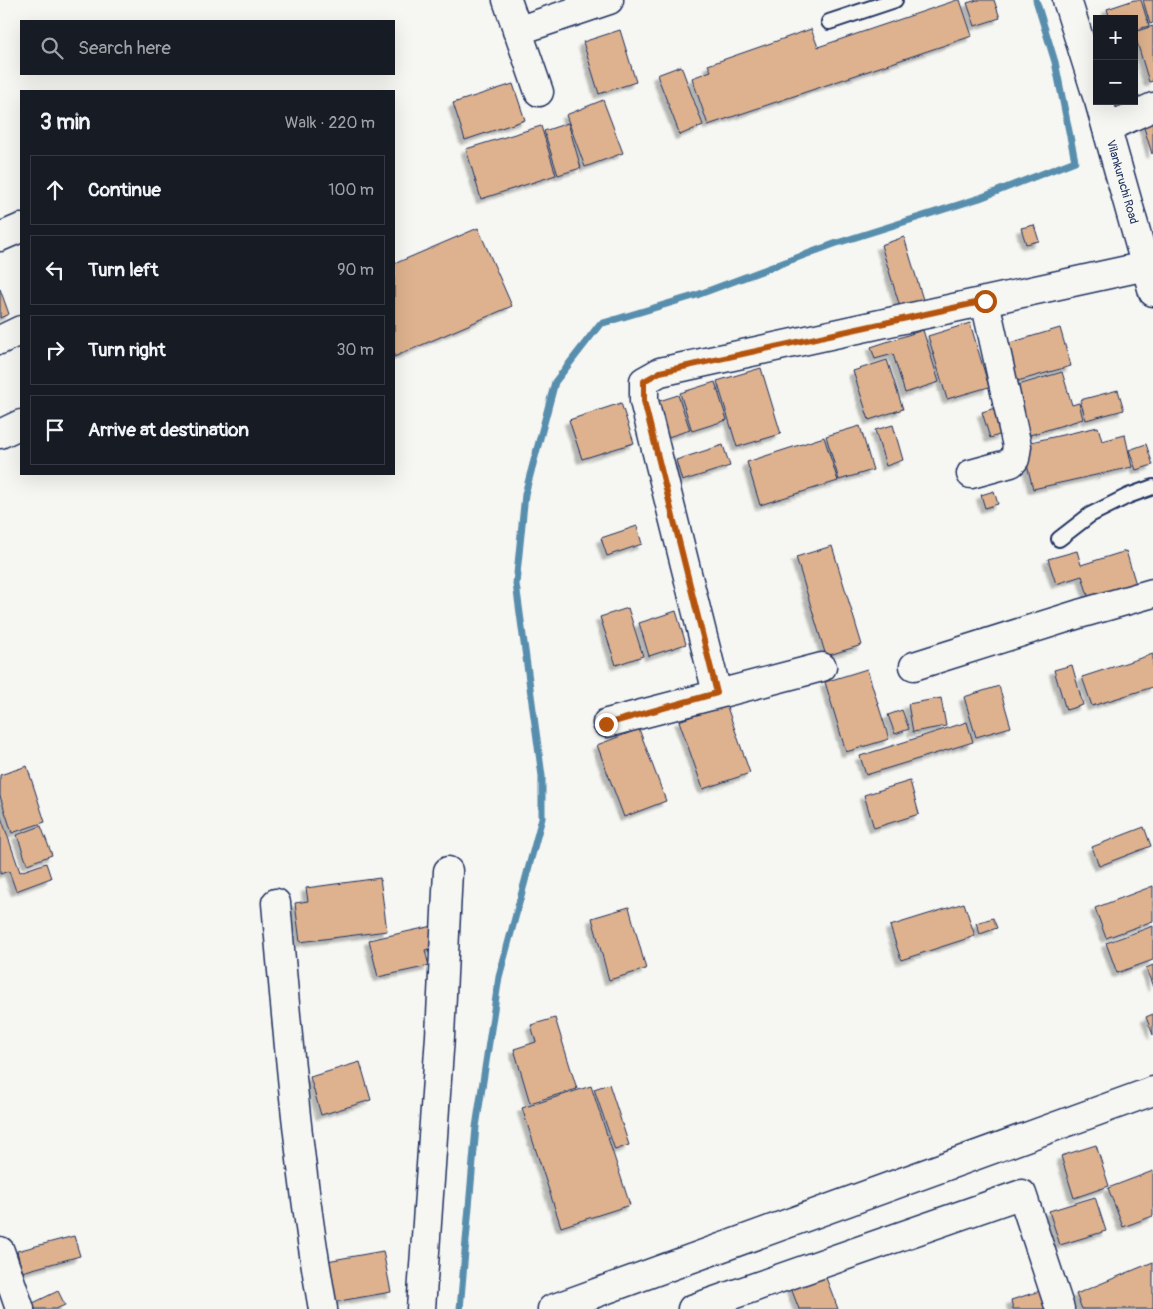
<!DOCTYPE html>
<meta charset="utf-8">
<style>
body{margin:0;font-family:Pangolin,sans-serif;background:#20242c;color:#f1f3f6}
.controls{position:absolute;right:15px;top:15px;display:grid;overflow:hidden;border-radius:0px;box-shadow:0 5px 20px #0002}
.controls button{width:45px;height:45px;display:grid;place-items:center;padding:0;border:0;border-bottom:1px solid #363941;background:#171b24;color:#f1f3f6;font:25px sans-serif}
.stop{position:absolute;width:15px;height:15px;margin:-11px;border:4px solid #b45309;border-radius:50%;background:#fff}
.stop.end{background:#b45309;border-color:#fff;box-shadow:0 1px 5px #0008}
.list{margin:0;padding:0;list-style:none}
h2{display:flex;justify-content:space-between;align-items:center;height:65px;margin:0;padding:0 20px;font-size:21px}
h2 small{font-size:16px;font-weight:400;color:#9ea1a6}
.list li{display:grid;grid-template-columns:32px 1fr auto;gap:15px;align-items:center;box-sizing:border-box;height:70px;margin:0 10px 10px;padding:0 10px;border:1px solid #363941;border-radius:0px}
.list b{display:block;font-size:19px;white-space:nowrap}
.list em{font-size:16px;font-style:normal;color:#9ea1a6}
.icon{flex:none;width:28px;height:28px;fill:none;stroke:currentColor;stroke-width:2;stroke-linecap:round;stroke-linejoin:round}
.map{position:relative;flex:none;width:1153px;height:1309px;overflow:hidden}
.search{position:absolute;background:#171b24;box-shadow:0 5px 20px #0002;left:20px;top:20px;width:375px;height:55px;display:flex;align-items:center;gap:12px;box-sizing:border-box;padding:0 18px;border-radius:0px;color:#9ea1a6;font-size:19px}
.panel{position:absolute;background:#171b24;box-shadow:0 5px 20px #0002;left:20px;top:90px;width:375px;height:385px;border-radius:0px}
.map>svg:first-child{display:block}
.lines{fill:none;stroke-linecap:round;stroke-linejoin:round}
.stream{stroke:#598ead;stroke-width:7}
.building{fill:#deb28e;stroke:#1b2f5e;filter:url(#shadow)}
.lane-casing{stroke:#1b2f5e;stroke-width:18}
.street-casing{stroke:#1b2f5e;stroke-width:31}
.secondary-casing{stroke:#1b2f5e;stroke-width:31}
.lane{stroke:#f6f6f2;stroke-width:14}
.street{stroke:#f6f6f2;stroke-width:28}
.secondary{stroke:#f6f6f2;stroke-width:28}
.route{stroke:#b45309;stroke-width:6}
.labels{text-anchor:middle;dominant-baseline:central;stroke-width:4;stroke-linejoin:round;paint-order:stroke}
.street-label{font-size:12px;fill:#1b2f5e;stroke:#f6f6f2}
</style>
<div class="map">
<svg width="1153" height="1309" viewBox="0 0 1153 1309">
<defs>
<filter id="shadow"><feDropShadow dx="-4.5" dy="4.5" stdDeviation="1" flood-color="#0004"/></filter>
</defs>
<rect width="100%" height="100%" fill="#f6f6f2"/>
<filter id="ink" filterUnits="userSpaceOnUse"><feTurbulence type="fractalNoise" baseFrequency=".02" numOctaves="2"/><feDisplacementMap in="SourceGraphic" scale="10" xChannelSelector="R" yChannelSelector="G"/><feConvolveMatrix kernelMatrix="1 2 1 2 8 2 1 2 1" color-interpolation-filters="sRGB"/></filter>
<g filter="url(#ink)">
<g class="lines">
<!-- stream -->
<path class="stream" d="M 460,1309 L 476,1127 L 499,977 L 542,818 L 542,776 L 516,584 L 525,494 L 555,382 L 600,324 L 697,295 L 834,244 L 980,198 L 1075,161 L 1055,62 L 1036,0"/>
</g>
<!-- building -->
<path class="building" d="M 957,0 L 960,0 L 972,36 L 708,125 L 692,78 L 711,71 L 708,65 L 811,29 L 818,47 Z
M 977,0 L 994,0 L 1000,18 L 975,26 L 967,3 Z
M 1134,0 L 1141,0 L 1149,26 L 1134,30 L 1134,19 L 1110,19 L 1107,9 Z
M 1143,0 L 1153,0 L 1153,23 L 1150,24 Z
M 1153,26 L 1153,81 L 1149,82 L 1134,32 Z
M 620,30 L 636,82 L 599,94 L 583,42 Z
M 681,66 L 703,125 L 680,135 L 657,75 Z
M 513,84 L 525,120 L 465,140 L 453,103 Z
M 603,100 L 623,153 L 585,167 L 566,115 Z
M 1153,121 L 1153,153 L 1152,154 L 1143,124 Z
M 568,123 L 581,168 L 558,175 L 544,131 Z
M 541,126 L 556,175 L 481,199 L 466,149 Z
M 1034,225 L 1039,241 L 1026,244 L 1021,228 Z
M 478,228 L 512,306 L 394,357 L 394,264 Z
M 904,237 L 924,303 L 901,310 L 881,245 Z
M 0,289 L 9,314 L 0,318 Z
M 970,323 L 989,387 L 947,399 L 928,336 Z
M 1060,328 L 1071,366 L 1014,382 L 1003,345 Z
M 923,330 L 939,382 L 905,393 L 893,354 L 875,359 L 871,347 Z
M 887,360 L 903,409 L 869,420 L 853,371 Z
M 761,368 L 781,434 L 737,447 L 717,381 Z
M 1062,372 L 1072,405 L 1079,403 L 1083,419 L 1030,435 L 1015,386 Z
M 715,382 L 727,420 L 692,431 L 680,393 Z
M 1118,390 L 1124,410 L 1086,420 L 1080,400 Z
M 678,395 L 690,430 L 665,438 L 653,403 Z
M 621,403 L 634,443 L 582,459 L 569,420 Z
M 995,408 L 1002,434 L 990,438 L 982,412 Z
M 893,425 L 903,460 L 886,466 L 875,430 Z
M 860,426 L 873,470 L 839,480 L 826,436 Z
M 1098,427 L 1102,441 L 1125,435 L 1132,467 L 1033,489 L 1022,444 Z
M 824,437 L 838,481 L 760,505 L 747,462 Z
M 1146,444 L 1153,465 L 1136,470 L 1129,450 Z
M 723,445 L 730,466 L 682,481 L 676,460 Z
M 994,491 L 998,504 L 985,508 L 981,495 Z
M 637,526 L 642,544 L 607,556 L 601,538 Z
M 832,546 L 862,645 L 826,656 L 796,557 Z
M 1077,551 L 1081,565 L 1126,551 L 1138,591 L 1091,605 L 1082,576 L 1056,584 L 1048,559 Z
M 628,608 L 643,656 L 616,665 L 600,617 Z
M 676,611 L 686,644 L 649,656 L 639,623 Z
M 1153,654 L 1153,687 L 1092,706 L 1082,677 Z
M 1072,665 L 1083,705 L 1066,710 L 1054,670 Z
M 867,669 L 889,739 L 846,752 L 825,682 Z
M 999,686 L 1011,727 L 976,737 L 964,697 Z
M 941,698 L 946,726 L 913,732 L 908,704 Z
M 726,704 L 750,773 L 703,789 L 679,721 Z
M 902,710 L 909,729 L 895,734 L 888,715 Z
M 967,722 L 973,742 L 866,775 L 860,756 Z
M 639,729 L 666,801 L 624,817 L 597,745 Z
M 27,766 L 45,822 L 12,833 L 0,796 L 0,775 Z
M 910,781 L 919,814 L 874,828 L 864,795 Z
M 0,814 L 20,872 L 46,863 L 51,878 L 16,891 L 9,871 L 0,874 Z
M 41,826 L 52,855 L 27,864 L 17,835 Z
M 1144,827 L 1151,846 L 1099,866 L 1092,847 Z
M 380,878 L 387,931 L 300,942 L 295,903 L 308,901 L 306,888 Z
M 1153,886 L 1153,921 L 1106,938 L 1095,908 Z
M 964,903 L 975,936 L 901,960 L 890,926 Z
M 629,907 L 646,969 L 609,980 L 592,918 Z
M 993,918 L 997,928 L 980,934 L 976,923 Z
M 433,926 L 438,948 L 425,950 L 429,966 L 378,977 L 369,940 Z
M 1153,926 L 1153,960 L 1117,973 L 1106,943 Z
M 1153,965 L 1153,987 L 1146,968 Z
M 1153,1014 L 1153,1035 L 1146,1017 Z
M 555,1018 L 577,1089 L 530,1103 L 514,1049 L 536,1042 L 531,1025 Z
M 360,1062 L 371,1100 L 321,1115 L 310,1077 Z
M 609,1084 L 629,1145 L 615,1150 L 594,1089 Z
M 591,1086 L 630,1205 L 561,1227 L 522,1108 Z
M 1096,1145 L 1109,1186 L 1074,1198 L 1061,1156 Z
M 1153,1171 L 1153,1216 L 1123,1227 L 1108,1188 Z
M 1095,1197 L 1106,1231 L 1060,1245 L 1049,1211 Z
M 74,1236 L 80,1256 L 22,1272 L 17,1251 Z
M 383,1251 L 391,1292 L 334,1302 L 327,1261 Z
M 1153,1262 L 1153,1309 L 1082,1309 L 1076,1294 Z
M 823,1270 L 838,1309 L 799,1309 L 789,1283 Z
M 58,1291 L 65,1305 L 56,1309 L 31,1309 L 29,1305 Z
M 1040,1291 L 1045,1309 L 1013,1309 L 1011,1300 Z"/>
<g class="lines">
<defs>
<path id="lane" d="M 829,22 L 895,0
M 1059,539 L 1090,515 L 1128,496 L 1153,487"/>
<path id="street" d="M 507,0 L 539,92
M 517,31 L 609,0
M 1107,128 L 1153,107
M 0,237 L 21,228
M 0,340 L 21,330
M 0,434 L 21,424
M 971,474 L 1011,463 L 1015,459 L 1017,446 L 985,301
M 914,666 L 1079,614 L 1153,593
M 717,693 L 644,401 L 644,381 L 660,372 L 1146,266
M 607,723 L 822,667
M 276,903 C 288,1039 299,1175 323,1309
M 0,1251 L 20,1309
M 421,1309 L 440,1036 L 448,871
M 552,1309 L 1153,1091
M 692,1309 L 1022,1194 L 1060,1309"/>
<path id="secondary" d="M 1067,0 L 1097,96
M 1099,101 L 1153,292"/>
</defs>
<!-- lane casing -->
<use href="#lane" class="lane-casing"/>
<!-- street casing -->
<use href="#street" class="street-casing"/>
<!-- secondary casing -->
<use href="#secondary" class="secondary-casing"/>
<!-- lane -->
<use href="#lane" class="lane"/>
<!-- street -->
<use href="#street" class="street"/>
<!-- secondary -->
<use href="#secondary" class="secondary"/>
</g>
</g>
<g class="lines" filter="url(#ink)">
<!-- route -->
<path class="route" d="M 606,724 L 717,693 L 644,401 L 644,381 L 660,372 L 985,301"/>
</g>
<g class="labels">
<!-- street labels -->
<g class="street-label">
<text transform="translate(1122 182) rotate(74)">Vilankuruchi Road</text>
</g>
</g>
</svg>
<div class="controls">
<button>+</button>
<button>−</button>
</div>
<div class="stop" style="left:985px;top:301px"></div>
<div class="stop end" style="left:606px;top:724px"></div>
<div class="search"><svg class="icon" aria-label="search" viewBox="0 0 24 24"><circle cx="10" cy="10" r="6"/><path d="M15 15l6 6"/></svg>Search here</div>
<section class="panel">
<h2>3 min<small>Walk · 220 m</small></h2>
<ul class="list">
<li><svg class="icon" aria-label="ahead" viewBox="0 0 24 24"><path d="M12 20V5M6 11l6-6 6 6"/></svg><div><b>Continue</b></div><em>100 m</em></li>
<li><svg class="icon" aria-label="left" viewBox="0 0 24 24"><path d="M17 20v-9H6M10 6l-5 5 5 5"/></svg><div><b>Turn left</b></div><em>90 m</em></li>
<li><svg class="icon" aria-label="right" viewBox="0 0 24 24"><path d="M7 20v-9h11M14 6l5 5-5 5"/></svg><div><b>Turn right</b></div><em>30 m</em></li>
<li><svg class="icon" aria-label="arrive" viewBox="0 0 24 24"><path d="M6 21V4h12l-3 4 3 4H6"/></svg><div><b>Arrive at destination</b></div></li>
</ul>
</section>
</div>
